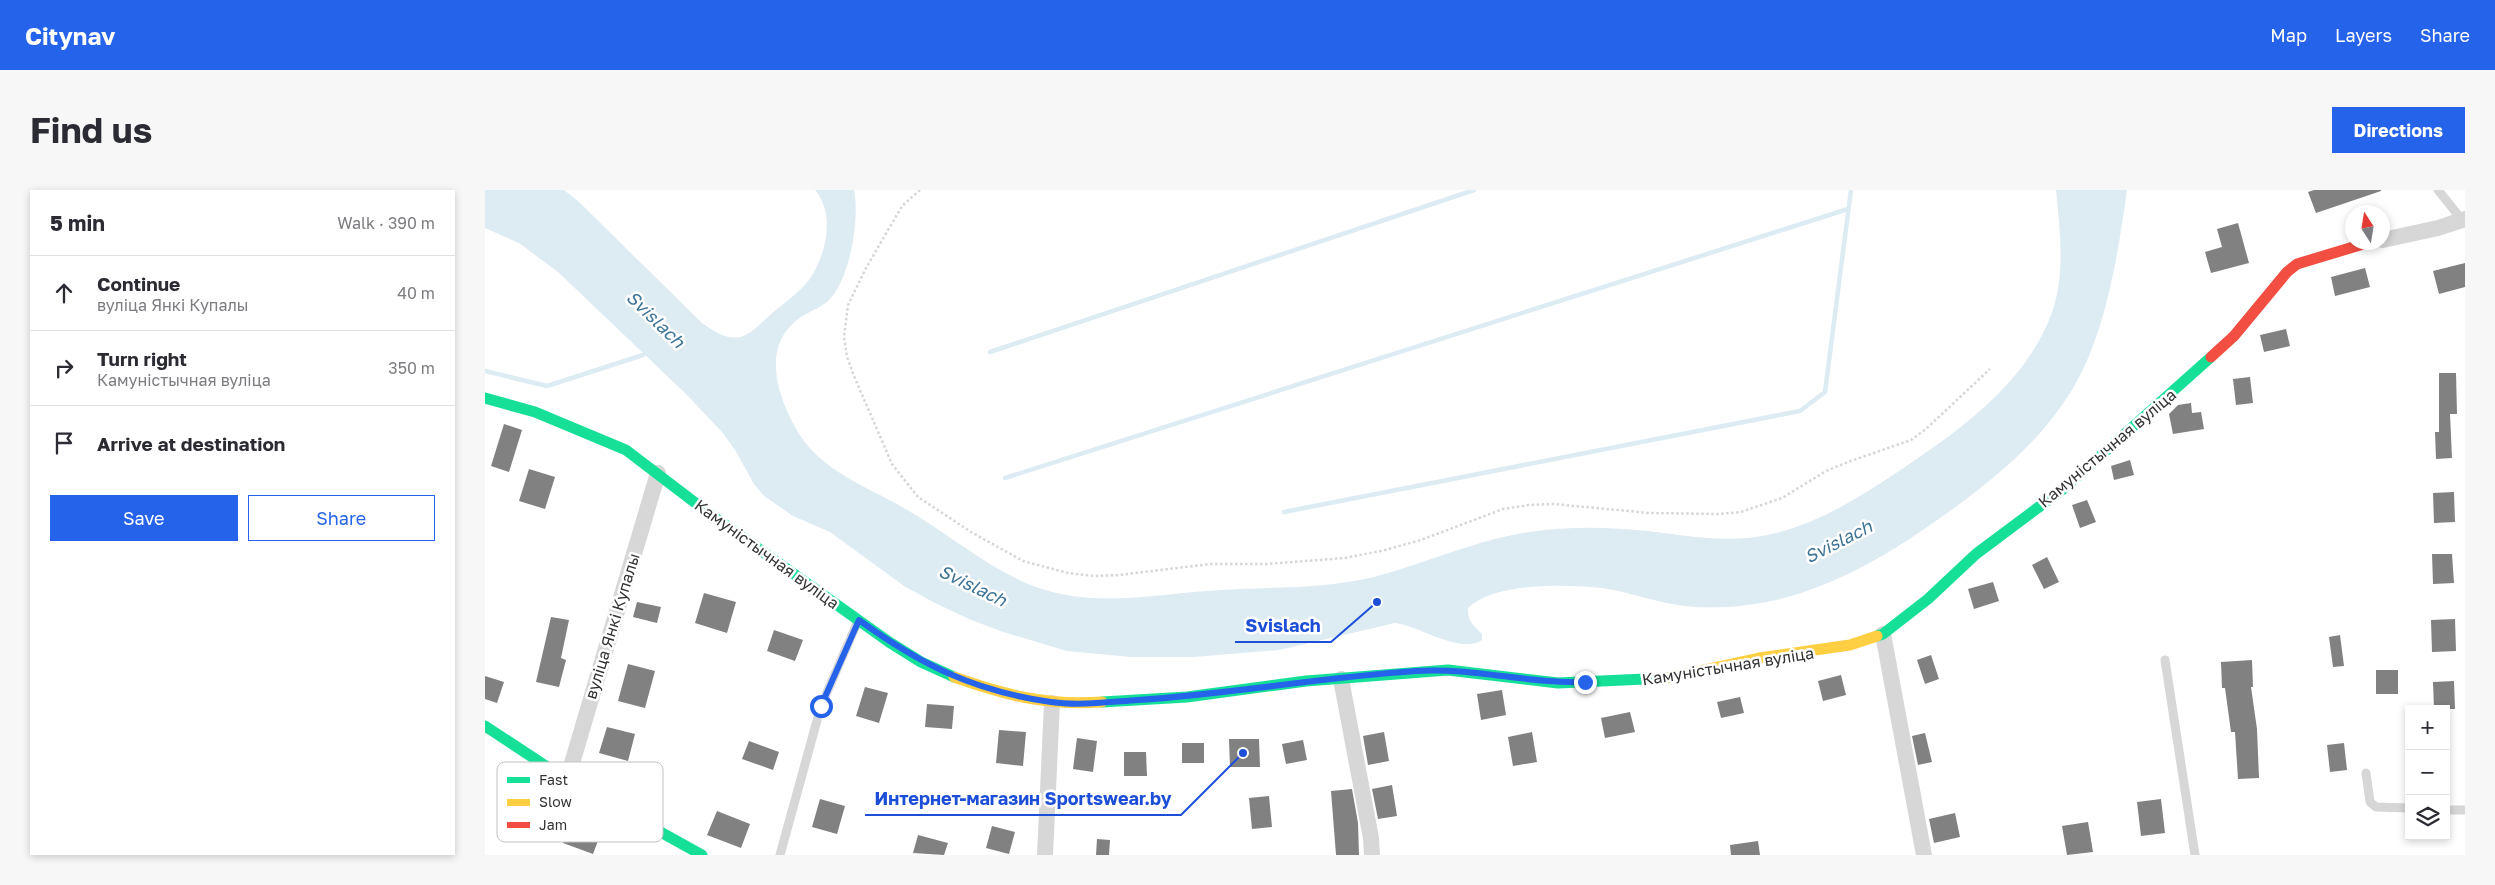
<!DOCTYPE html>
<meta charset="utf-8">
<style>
body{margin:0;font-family:"Golos Text",sans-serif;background:#f7f7f7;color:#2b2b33}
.controls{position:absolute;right:15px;bottom:15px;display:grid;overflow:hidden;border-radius:0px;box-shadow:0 2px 8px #0003}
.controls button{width:45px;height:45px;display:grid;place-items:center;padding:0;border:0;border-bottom:1px solid #e1e1e2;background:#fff;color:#2b2b33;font:25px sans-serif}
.compass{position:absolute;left:1860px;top:15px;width:45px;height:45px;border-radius:50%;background:#fff;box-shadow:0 2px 8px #0003;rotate:348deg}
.stop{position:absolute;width:15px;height:15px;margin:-11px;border:4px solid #2563eb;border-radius:50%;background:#fff}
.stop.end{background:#2563eb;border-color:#fff;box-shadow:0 1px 5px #0008}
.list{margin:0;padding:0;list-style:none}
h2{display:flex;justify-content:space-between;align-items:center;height:65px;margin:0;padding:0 20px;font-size:21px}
h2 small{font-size:16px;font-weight:400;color:#7c7c81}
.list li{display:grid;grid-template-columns:32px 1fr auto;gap:15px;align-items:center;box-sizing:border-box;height:75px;padding:0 20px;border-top:1px solid #e1e1e2}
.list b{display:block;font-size:19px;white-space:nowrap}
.list p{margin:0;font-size:16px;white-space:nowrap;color:#7c7c81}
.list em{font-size:16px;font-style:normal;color:#7c7c81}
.actions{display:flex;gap:10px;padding:15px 20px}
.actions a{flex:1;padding:11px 0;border:1px solid #2563eb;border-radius:0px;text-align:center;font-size:18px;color:#2563eb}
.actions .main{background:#2563eb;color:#fff}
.icon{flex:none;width:28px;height:28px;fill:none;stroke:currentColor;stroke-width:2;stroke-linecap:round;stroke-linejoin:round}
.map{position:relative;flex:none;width:1980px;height:665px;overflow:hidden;border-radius:0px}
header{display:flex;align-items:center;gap:30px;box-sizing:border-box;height:70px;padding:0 25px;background:#2563eb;color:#fff}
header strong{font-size:24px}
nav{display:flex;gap:28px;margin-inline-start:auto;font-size:18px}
.intro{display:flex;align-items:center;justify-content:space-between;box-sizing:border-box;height:120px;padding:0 30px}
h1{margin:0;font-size:35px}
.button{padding:12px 22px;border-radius:0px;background:#2563eb;color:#fff;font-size:18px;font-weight:700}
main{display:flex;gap:30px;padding:0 30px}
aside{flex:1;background:#fff;border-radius:0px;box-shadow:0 2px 8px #0003}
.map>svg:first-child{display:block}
.water{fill:#ddebf3}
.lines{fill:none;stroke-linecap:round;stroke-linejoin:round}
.stream{stroke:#ddebf3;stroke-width:4.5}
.building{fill:#818181}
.path{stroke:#d6d6d6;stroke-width:2.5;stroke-dasharray:2.5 2.5;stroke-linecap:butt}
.lane{stroke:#d7d7d7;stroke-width:9}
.street{stroke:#d7d7d7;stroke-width:16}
.fast{stroke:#16e098;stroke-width:11}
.slow{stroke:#ffcf43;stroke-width:11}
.jam{stroke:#f24e42;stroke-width:11}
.route{stroke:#2563eb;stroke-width:6}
.labels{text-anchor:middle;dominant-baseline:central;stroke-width:5;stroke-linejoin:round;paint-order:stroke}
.street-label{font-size:16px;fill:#333;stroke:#fff}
.water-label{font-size:18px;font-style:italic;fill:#3f7597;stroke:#fff}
.key{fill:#fff;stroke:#c2c2c2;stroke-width:1}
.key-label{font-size:14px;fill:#333}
.leader{fill:none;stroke:#1d4ed8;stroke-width:2}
.callout-dot{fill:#1d4ed8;stroke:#fff;stroke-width:2}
.callout-label{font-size:18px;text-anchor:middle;font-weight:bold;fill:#1d4ed8;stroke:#fff;stroke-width:5;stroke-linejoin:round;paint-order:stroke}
</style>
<header>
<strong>Citynav</strong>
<nav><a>Map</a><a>Layers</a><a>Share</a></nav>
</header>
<div class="intro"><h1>Find us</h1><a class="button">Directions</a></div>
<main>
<aside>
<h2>5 min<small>Walk · 390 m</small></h2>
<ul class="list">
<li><svg class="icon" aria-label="ahead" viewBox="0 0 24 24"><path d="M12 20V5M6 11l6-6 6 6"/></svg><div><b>Continue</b><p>вуліца Янкі Купалы</p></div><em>40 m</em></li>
<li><svg class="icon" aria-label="right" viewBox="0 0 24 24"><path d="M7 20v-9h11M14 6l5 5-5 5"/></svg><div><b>Turn right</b><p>Камуністычная вуліца</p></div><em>350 m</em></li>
<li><svg class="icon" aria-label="arrive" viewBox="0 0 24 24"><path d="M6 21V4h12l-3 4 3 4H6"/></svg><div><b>Arrive at destination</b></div></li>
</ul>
<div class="actions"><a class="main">Save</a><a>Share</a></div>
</aside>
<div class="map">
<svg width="1980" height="665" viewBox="0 0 1980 665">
<rect width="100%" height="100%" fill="#fff"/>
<!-- water -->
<path class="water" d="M 0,0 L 79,0 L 93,11 L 217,133 C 229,141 240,150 256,147 C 267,144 278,131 286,124 C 299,113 314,103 324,90 C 341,66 351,24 330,0 L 369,0 C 375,28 365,91 343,111 C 334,119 322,122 312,130 C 277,157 292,204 310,237 C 334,282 383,296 424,321 C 467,346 508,383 557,399 C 616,418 676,403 736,400 C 787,397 839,399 889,387 C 942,373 991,350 1045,342 C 1084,336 1124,337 1163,341 C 1195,345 1229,351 1262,348 C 1321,342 1369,311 1417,279 C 1475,240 1540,194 1566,125 C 1581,86 1575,41 1571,0 L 1642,0 C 1633,64 1621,143 1588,198 C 1558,249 1512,287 1465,321 C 1387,377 1310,422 1210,417 C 1178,415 1149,403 1118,398 C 1082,394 1010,392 983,418 C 982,431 989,436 997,444 L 997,450 C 976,465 935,436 910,433 L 794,460 L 709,467 L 646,467 L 582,461 L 518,442 L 484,429 L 448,412 L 419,396 L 345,342 L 308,326 L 279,306 L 269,294 L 250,260 L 237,242 L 201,204 L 73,82 L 34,53 L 0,38 Z"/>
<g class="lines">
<!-- stream -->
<path class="stream" d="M 505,162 L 989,0
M 0,181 L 62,196 L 158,165
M 520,288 L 1363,19
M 799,322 L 1315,221 L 1340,202 L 1366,0"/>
</g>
<!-- building -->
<path class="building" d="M 1829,0 L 1896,0 L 1896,1 L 1831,23 L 1823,2 Z
M 1753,33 L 1764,73 L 1726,83 L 1720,62 L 1737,57 L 1732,39 Z
M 1980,73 L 1980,97 L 1954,104 L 1948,81 Z
M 1880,78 L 1885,97 L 1850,106 L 1846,87 Z
M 1801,139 L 1805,156 L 1779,162 L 1775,145 Z
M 1954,183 L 1971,183 L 1972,224 L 1965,224 L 1967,268 L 1951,269 L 1950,242 L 1954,242 Z
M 1765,187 L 1768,213 L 1751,215 L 1748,189 Z
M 1706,213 L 1707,223 L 1716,222 L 1719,239 L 1688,244 L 1684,224 L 1693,215 Z
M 19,234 L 37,240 L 24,282 L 6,276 Z
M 1645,270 L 1649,285 L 1629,290 L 1626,276 Z
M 44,279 L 70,287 L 60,319 L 34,311 Z
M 1969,302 L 1970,332 L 1949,333 L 1948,303 Z
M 1602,310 L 1611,332 L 1595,338 L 1587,315 Z
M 1947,364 L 1967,364 L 1969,393 L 1948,394 Z
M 1562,367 L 1574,392 L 1559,399 L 1547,375 Z
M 1508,392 L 1514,411 L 1489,419 L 1483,399 Z
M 219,403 L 251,412 L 242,443 L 210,433 Z
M 152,412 L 176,417 L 172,433 L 148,427 Z
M 66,427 L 84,430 L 76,468 L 81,470 L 74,497 L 51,492 Z
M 1970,429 L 1971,461 L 1947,462 L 1946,430 Z
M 289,440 L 318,450 L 310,471 L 282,461 Z
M 1855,445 L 1859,476 L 1848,477 L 1844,447 Z
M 1446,465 L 1454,489 L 1440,494 L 1432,470 Z
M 1767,470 L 1768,497 L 1766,497 L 1772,539 L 1774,588 L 1753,589 L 1750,542 L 1746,542 L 1740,498 L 1737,498 L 1736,472 Z
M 143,474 L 170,481 L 160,518 L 133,511 Z
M 1891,480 L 1913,480 L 1913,504 L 1891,504 Z
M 1356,485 L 1361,505 L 1338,511 L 1333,491 Z
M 0,486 L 19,492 L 12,513 L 0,509 Z
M 1969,491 L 1970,519 L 1949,519 L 1948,492 Z
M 380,497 L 403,503 L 394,533 L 371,526 Z
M 1017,500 L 1021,525 L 996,530 L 992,504 Z
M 1255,507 L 1259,523 L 1236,528 L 1232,512 Z
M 442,514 L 469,516 L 467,539 L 440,537 Z
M 1145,522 L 1150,542 L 1120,548 L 1116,528 Z
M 122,537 L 150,544 L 143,571 L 114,563 Z
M 514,540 L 541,542 L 538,576 L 511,573 Z
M 899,542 L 904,571 L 883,575 L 878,546 Z
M 1047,542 L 1052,572 L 1028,576 L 1023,547 Z
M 1440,543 L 1447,572 L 1433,575 L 1427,546 Z
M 592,548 L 612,551 L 608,582 L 588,579 Z
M 744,549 L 774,549 L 775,577 L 745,577 Z
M 818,550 L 822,570 L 801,574 L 797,554 Z
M 264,551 L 294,562 L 288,580 L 257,569 Z
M 697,553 L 719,553 L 719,573 L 697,573 Z
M 1859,553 L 1862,580 L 1845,582 L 1842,555 Z
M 639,562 L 661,562 L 662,586 L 639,586 Z
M 907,595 L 912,626 L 893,629 L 887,599 Z
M 867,599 L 873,633 L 874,665 L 851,665 L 846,601 Z
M 784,606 L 787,637 L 767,639 L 764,608 Z
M 335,609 L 360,616 L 352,644 L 327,637 Z
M 1676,609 L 1680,643 L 1656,646 L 1652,612 Z
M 232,621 L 265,634 L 256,658 L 222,645 Z
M 1470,623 L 1475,647 L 1449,653 L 1444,629 Z
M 86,632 L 116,643 L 108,664 L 78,653 Z
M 1603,632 L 1608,662 L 1582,665 L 1577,636 Z
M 507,636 L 530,642 L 524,664 L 501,658 Z
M 433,645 L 463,653 L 459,665 L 428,663 Z
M 612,649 L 625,650 L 624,665 L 611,665 Z
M 1273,651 L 1275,665 L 1246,665 L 1245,655 Z"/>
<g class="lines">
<!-- path -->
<path class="path" d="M 435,0 L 417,16 L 381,78 L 363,115 L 359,147 L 362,167 L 369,186 L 407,274 L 433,307 L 486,342 L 538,371 L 583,383 L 609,386 L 634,385 L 725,374 L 781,374 L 860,368 L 900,360 L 936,350 L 1018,319 L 1044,315 L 1068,314 L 1165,323 L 1234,324 L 1256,322 L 1297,308 L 1341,281 L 1363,272 L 1426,250 L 1441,239 L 1505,179"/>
<!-- lane -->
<path class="lane" d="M 1953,0 L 1977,30
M 1680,470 L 1710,665
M 1881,583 L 1885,612 L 1891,617 L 1924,618
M 1961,620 L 1980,620
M 295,665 L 336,516 L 373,431"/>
<!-- street -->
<path class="street" d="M 1898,50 L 1953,38 L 1980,29
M 1398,444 L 1439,665
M 856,489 L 886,648 L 887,665
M 82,590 L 173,283
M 560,665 L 567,513"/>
<!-- fast -->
<path class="fast" d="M 0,208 L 50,222 L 141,260 L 225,324 L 404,452 L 436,472 L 469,487
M 1392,446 L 1398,444 L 1443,409 L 1491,364 L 1578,299 L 1726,167
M 617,512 L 702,507 L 821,491 L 963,480 L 1073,493 L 1182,488
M 0,536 L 82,590 L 217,665"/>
<!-- slow -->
<path class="slow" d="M 469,487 C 520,505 562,516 617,512
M 1182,488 L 1274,468 L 1365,455 L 1392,446"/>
<!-- jam -->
<path class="jam" d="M 1726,167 L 1749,146 L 1802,82 L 1812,74 L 1885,52"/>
</g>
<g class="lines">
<!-- route -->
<path class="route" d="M 336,516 L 374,430 C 436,475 489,501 566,512 C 594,516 624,512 653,510 C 746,504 838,487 931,481 C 988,477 1043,494 1100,492"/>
</g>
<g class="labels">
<!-- street labels -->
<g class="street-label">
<text transform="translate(1622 258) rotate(-40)">Камуністычная вуліца</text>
<text transform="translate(282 364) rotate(36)">Камуністычная вуліца</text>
<text transform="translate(127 436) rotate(-73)">вуліца Янкі Купалы</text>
<text transform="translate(1243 476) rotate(-9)">Камуністычная вуліца</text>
</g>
<!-- water labels -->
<g class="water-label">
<text transform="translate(171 129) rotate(44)">Svislach</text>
<text transform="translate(1353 351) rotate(-27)">Svislach</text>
<text transform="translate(488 395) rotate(26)">Svislach</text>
</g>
</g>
<!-- legend -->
<rect x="12" y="572" width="166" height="80" rx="8" class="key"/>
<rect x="22" y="587" width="23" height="6" fill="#16e098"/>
<rect x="22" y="609" width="23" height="7" fill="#ffcf43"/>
<rect x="22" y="632" width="23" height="6" fill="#f24e42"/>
<g class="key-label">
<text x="54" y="595">Fast</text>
<text x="54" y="617">Slow</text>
<text x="54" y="640">Jam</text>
</g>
<!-- callouts -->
<path class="leader" d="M892 412L846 452H750M758 563L696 625H380"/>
<g class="callout-dot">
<circle cx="892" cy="412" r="5"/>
<circle cx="758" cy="563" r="5"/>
</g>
<g class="callout-label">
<text x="798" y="442">Svislach</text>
<text x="538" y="615">Интернет-магазин Sportswear.by</text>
</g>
</svg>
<div class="controls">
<button>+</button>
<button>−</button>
<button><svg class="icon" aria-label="layers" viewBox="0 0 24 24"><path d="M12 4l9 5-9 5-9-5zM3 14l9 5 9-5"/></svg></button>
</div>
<svg class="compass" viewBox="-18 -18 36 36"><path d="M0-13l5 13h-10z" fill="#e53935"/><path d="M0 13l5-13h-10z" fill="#7c7c81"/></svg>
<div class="stop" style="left:336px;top:516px"></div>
<div class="stop end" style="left:1100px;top:492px"></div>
</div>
</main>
